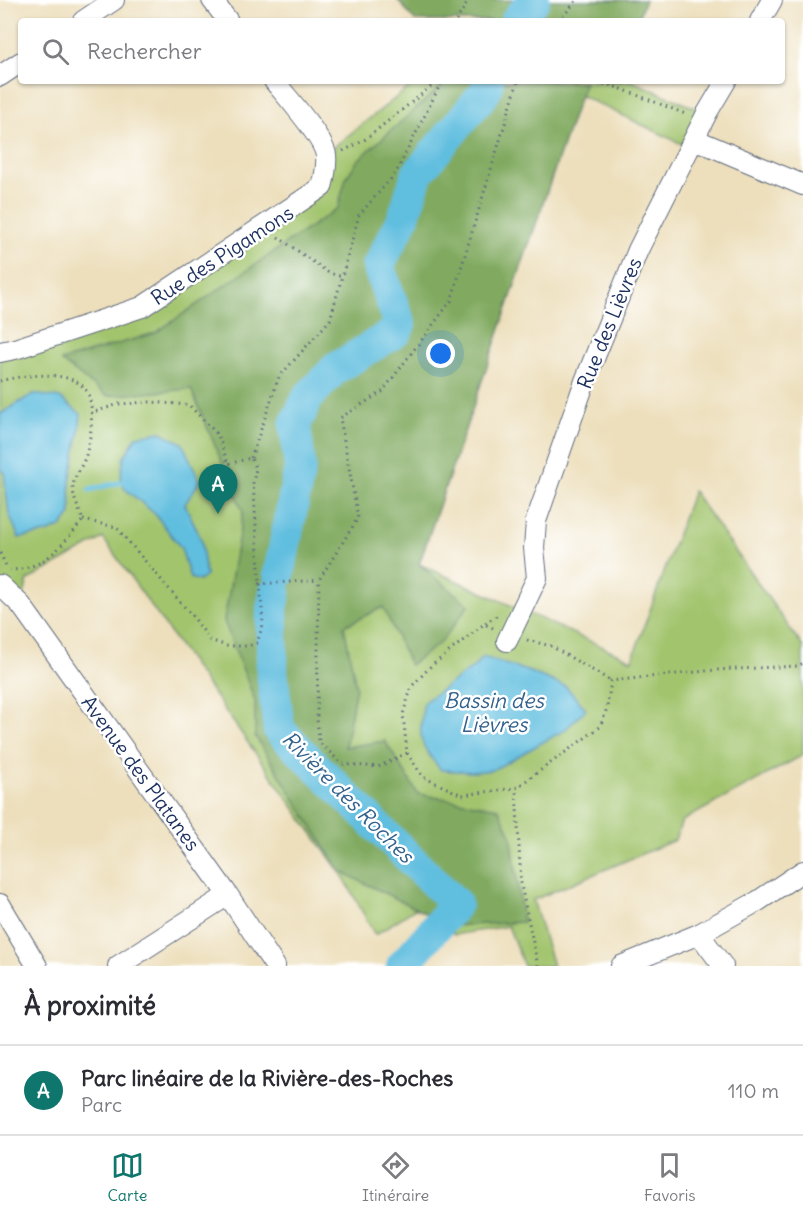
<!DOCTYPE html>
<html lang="fr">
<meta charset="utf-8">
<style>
body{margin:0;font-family:Delius,sans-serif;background:#f2f2f3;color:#2b2b33}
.you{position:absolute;left:441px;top:354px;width:21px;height:21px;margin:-15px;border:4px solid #fff;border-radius:50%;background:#1a73e8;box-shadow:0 0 0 9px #1a73e833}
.badge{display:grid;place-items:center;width:39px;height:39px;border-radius:50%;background:#0f766e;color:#fff;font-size:20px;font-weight:700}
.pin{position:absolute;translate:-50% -50px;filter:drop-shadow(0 2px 3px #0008)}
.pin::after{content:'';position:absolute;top:32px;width:21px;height:18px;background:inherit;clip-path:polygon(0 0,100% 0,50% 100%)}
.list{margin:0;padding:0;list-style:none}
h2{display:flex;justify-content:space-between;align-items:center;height:78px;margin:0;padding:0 24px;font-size:26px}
h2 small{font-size:20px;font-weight:400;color:#7c7c81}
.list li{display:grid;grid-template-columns:39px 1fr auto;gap:18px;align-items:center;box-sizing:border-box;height:90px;padding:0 24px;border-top:2px solid #e1e1e2}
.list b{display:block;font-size:22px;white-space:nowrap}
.list p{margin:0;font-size:20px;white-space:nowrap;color:#7c7c81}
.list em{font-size:20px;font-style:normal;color:#7c7c81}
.icon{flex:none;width:33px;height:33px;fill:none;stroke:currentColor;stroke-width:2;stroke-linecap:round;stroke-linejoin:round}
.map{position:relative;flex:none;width:803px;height:966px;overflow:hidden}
.search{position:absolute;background:#fff;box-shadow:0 2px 4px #0004;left:18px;right:18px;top:18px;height:66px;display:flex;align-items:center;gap:15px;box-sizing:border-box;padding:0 21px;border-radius:6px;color:#7c7c81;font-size:22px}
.sheet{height:168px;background:#fff}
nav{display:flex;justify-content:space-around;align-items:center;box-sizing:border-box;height:84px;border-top:2px solid #e1e1e2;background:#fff;font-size:16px;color:#7c7c81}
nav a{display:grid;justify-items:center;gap:3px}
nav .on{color:#0f766e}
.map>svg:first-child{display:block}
.green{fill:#a2c46d;stroke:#5e7a66;stroke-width:1.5}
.forest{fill:#81aa60;stroke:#4e6c5f;stroke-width:1.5}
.water{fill:#60bedf;stroke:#3e769e;stroke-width:1.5}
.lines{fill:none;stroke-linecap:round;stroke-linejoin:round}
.stream{stroke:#60bedf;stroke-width:5}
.river{stroke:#60bedf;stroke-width:32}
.minor-casing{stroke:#646d7f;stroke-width:22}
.path{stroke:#646d7f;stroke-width:3;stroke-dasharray:1.5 4.5;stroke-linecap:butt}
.minor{stroke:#fff;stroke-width:20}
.labels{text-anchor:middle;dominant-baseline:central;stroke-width:5;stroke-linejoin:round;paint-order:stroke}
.street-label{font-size:20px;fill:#1b2f5e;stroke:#fff}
.water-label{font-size:21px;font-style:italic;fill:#33618b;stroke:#fff}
</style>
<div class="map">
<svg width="803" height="966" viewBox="0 0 803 966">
<rect width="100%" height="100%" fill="#fff"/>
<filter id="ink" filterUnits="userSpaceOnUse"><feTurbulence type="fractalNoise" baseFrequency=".0167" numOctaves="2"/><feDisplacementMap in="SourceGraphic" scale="12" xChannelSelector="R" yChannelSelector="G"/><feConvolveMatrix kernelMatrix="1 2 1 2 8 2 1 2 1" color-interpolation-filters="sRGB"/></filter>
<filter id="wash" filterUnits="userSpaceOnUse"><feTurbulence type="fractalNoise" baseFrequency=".008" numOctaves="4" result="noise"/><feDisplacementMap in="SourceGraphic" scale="24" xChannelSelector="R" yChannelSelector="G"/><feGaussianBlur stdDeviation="1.35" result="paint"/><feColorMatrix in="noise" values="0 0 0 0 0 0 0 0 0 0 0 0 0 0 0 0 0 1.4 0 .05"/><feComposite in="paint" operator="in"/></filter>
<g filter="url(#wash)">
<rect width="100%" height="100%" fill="#eddfbc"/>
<!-- green -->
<path class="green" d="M 417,81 L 632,81 L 707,113 L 690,148 L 580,95 L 419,564 L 632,660 L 693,491 L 803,647 L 803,755 L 682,821 L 675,840 L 533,900 L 553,966 L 524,966 L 508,926 L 454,935 L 430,899 L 375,935 L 344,878 L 103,538 L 28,580 L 21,605 L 0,585 L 0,352 L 142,307 L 311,197 L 326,153 Z"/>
<!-- forest -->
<path class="forest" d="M 398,0 L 645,0 L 637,21 L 415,21 Z
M 447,81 L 585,81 L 419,564 L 469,605 L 441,642 L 410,665 L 383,607 L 344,626 L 356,687 L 345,747 L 385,741 L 418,794 L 498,808 L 511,835 L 523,922 L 451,926 L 340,871 L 255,736 L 255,701 L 224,621 L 243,512 L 191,389 L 107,396 L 61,361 L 155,333 L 338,208 L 346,178 L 358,160 Z"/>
<!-- water -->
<path class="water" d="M 33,394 L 60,398 L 81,414 L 79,434 L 70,482 L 71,514 L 61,527 L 46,533 L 19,538 L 9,514 L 4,473 L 0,467 L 0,414 Z
M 161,432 L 182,443 L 200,481 L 185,504 L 201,539 L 206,576 L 199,581 L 190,578 L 181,548 L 155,514 L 124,488 L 121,476 L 124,457 L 137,436 Z
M 483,657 L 530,672 L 566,687 L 586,709 L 565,730 L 493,770 L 474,772 L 441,770 C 417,742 419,737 424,702 L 474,667 Z"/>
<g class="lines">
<!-- stream -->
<path class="stream" d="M 89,490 L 122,482"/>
<!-- river -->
<path class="river" d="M 516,21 L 534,0
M 279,574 L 300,467 L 295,425 L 308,397 L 335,369 L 397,331 L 400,324 L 378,266 L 403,219 L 417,174 L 485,92 L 488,81
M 275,592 L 272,609 L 272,672 L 279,730 L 456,904 L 402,966"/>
</g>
</g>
<g filter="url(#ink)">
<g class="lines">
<defs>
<path id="minor" d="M 212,0 L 228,21
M 83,21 L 114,0
M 760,21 L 772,0
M 0,76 L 21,62
M 694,139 L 803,185
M 0,352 L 15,349 L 142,307 L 322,187 C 325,176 327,166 326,155 C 323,137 287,97 274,81
M 0,585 L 21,605 L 228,895 L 275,966
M 507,641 L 537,578 L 534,548 L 536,521 L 585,381 L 638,250 L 707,113 L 726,81
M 0,904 L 37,966
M 699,934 L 723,966
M 118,966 L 228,895
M 621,966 L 699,934 L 758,901 L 803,871"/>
</defs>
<!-- minor casing -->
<use href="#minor" class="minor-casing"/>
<!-- path -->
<path class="path" d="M 456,21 L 469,0
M 559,21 L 577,0
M 592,81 L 619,88 L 688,115
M 343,151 L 363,141 L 438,81
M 278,237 L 329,273 L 343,277
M 0,381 C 22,375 79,367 89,396 C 94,413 91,438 86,455 C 83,465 75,475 73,485 C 72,496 79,510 83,520 C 62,545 46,569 10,570
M 251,458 L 279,377 L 330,320 L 359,215 L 396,173 L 442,81
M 83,520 L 116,527 L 194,618 L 210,640 L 227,646 L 248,646 L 257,643 L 263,624 L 253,482 L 256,469 L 251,458 L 228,464 L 218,435 L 189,405 L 150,402 L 119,404 L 91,413
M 0,553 L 7,568
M 259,584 L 319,580
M 485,623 L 500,614
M 493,628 L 484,624 L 430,667 L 412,686 L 403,714 L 407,753 L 423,777 L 462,795 L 516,788
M 527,640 L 551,646 L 611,681
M 407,753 L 378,767 L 342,764 L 319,742 L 317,718 L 319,580 L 358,518 L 340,418 L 382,392 L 451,301 L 518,81
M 538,966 L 521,885 L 516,788 L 600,727 L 607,708 L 611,681 L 715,670 L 798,666 L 803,663"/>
<!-- minor -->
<use href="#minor" class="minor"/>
</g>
</g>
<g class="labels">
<!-- street labels -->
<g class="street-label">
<text transform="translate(222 255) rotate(-33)">Rue des Pigamons</text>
<text transform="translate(609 323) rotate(-68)">Rue des Lièvres</text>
<text transform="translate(141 773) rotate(54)">Avenue des Platanes</text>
</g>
<!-- water labels -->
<g class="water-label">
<text x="494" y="700">Bassin des<tspan x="494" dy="24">Lièvres</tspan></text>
<text transform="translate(348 797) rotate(45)">Rivière des Roches</text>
</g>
</g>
</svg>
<div class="you"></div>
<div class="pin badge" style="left:218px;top:514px">A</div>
<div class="search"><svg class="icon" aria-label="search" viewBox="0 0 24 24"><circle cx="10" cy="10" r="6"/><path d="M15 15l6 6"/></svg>Rechercher</div>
</div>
<section class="sheet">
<h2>À proximité<small></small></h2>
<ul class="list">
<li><span class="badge">A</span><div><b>Parc linéaire de la Rivière-des-Roches</b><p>Parc</p></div><em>110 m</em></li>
</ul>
</section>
<nav>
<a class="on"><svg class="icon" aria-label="map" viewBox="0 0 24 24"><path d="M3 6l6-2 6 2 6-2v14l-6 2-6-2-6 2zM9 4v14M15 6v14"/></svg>Carte</a>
<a><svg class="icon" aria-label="directions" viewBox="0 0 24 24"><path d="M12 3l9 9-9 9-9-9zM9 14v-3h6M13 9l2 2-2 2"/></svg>Itinéraire</a>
<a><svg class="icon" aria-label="saved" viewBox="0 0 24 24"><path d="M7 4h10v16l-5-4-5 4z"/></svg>Favoris</a>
</nav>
